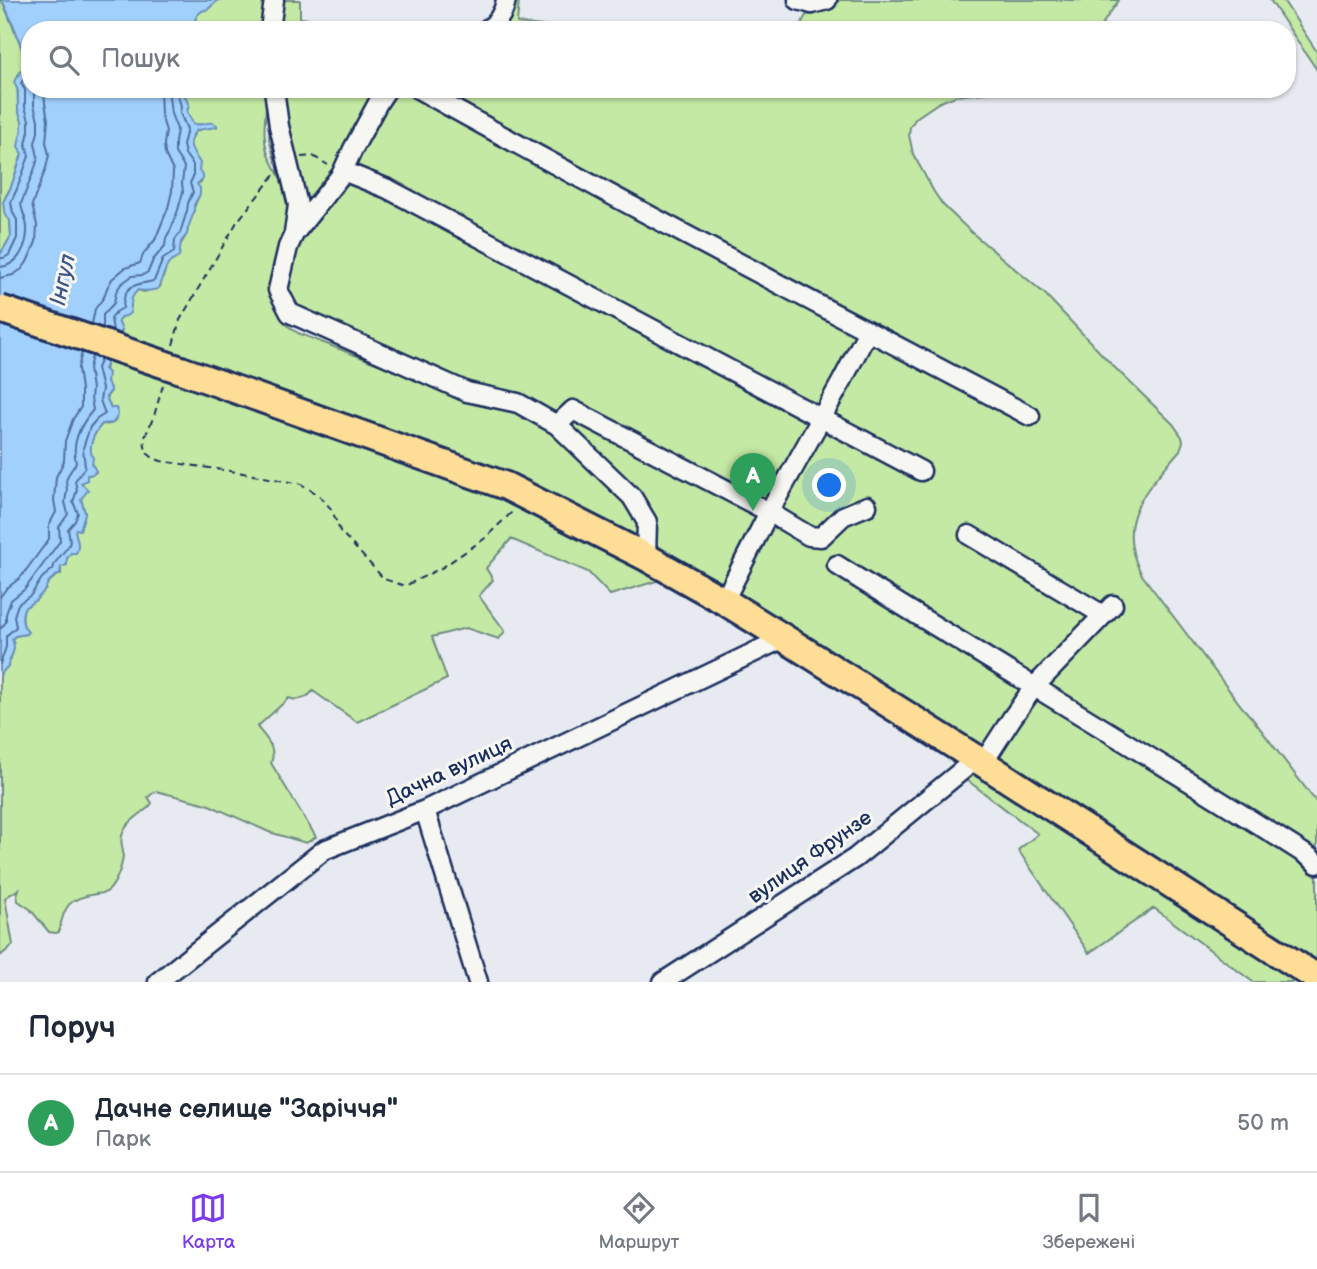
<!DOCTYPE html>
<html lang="uk">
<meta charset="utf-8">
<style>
body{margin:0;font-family:"Balsamiq Sans",sans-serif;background:#f2f2f3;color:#1f2937}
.you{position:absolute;left:830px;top:486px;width:24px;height:24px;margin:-18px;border:5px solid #fff;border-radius:50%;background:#1a73e8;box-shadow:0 0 0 10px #1a73e833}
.badge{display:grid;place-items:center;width:46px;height:46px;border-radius:50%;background:#7c3aed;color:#fff;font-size:23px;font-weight:700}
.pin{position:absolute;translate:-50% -58px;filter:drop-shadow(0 2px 4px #0008)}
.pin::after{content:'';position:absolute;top:37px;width:24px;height:21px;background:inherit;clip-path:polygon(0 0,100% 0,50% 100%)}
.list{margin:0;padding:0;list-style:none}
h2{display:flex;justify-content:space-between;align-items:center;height:91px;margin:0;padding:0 28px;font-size:30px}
h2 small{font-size:23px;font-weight:400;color:#747a83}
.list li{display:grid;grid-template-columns:46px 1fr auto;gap:21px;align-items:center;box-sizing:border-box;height:98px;padding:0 28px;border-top:2px solid #e0e1e3}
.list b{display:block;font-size:26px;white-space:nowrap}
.list p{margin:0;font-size:23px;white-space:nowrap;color:#747a83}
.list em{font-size:23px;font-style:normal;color:#747a83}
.icon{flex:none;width:38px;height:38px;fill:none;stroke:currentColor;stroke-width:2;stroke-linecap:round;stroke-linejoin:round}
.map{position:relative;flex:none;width:1317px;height:982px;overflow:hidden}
.search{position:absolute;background:#fff;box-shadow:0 2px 5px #0004;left:21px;right:21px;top:21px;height:77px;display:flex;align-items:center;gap:18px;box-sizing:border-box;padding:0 24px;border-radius:28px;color:#747a83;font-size:26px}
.sheet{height:189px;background:#fff}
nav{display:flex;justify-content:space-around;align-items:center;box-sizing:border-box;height:98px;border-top:2px solid #e0e1e3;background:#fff;font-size:19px;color:#747a83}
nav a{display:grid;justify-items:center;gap:4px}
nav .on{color:#7c3aed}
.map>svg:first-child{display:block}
.green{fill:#c4e9a4;stroke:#708c81;stroke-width:2}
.water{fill:#a1d0fd;stroke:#6b90bd;stroke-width:2}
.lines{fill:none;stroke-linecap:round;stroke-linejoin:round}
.shore{stroke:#516f9e;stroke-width:2}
.minor-casing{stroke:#1b2f5e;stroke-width:23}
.highway-casing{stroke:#1b2f5e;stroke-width:32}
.path{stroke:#1b2f5e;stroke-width:2;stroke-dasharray:7 5;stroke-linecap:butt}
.minor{stroke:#f6f6f2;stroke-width:18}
.highway{stroke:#fedd96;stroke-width:26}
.highway-bridge-casing{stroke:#1b2f5e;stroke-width:32;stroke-linecap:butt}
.highway-bridge{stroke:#fedd96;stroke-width:26}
.labels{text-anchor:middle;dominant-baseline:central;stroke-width:6;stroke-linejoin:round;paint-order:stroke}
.street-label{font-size:21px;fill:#1b2f5e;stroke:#f6f6f2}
.water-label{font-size:23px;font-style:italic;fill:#3c5786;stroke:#f6f6f2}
</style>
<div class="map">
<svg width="1317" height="982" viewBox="0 0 1317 982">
<rect width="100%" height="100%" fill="#e7ebf1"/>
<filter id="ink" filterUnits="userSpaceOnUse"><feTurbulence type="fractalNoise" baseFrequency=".0143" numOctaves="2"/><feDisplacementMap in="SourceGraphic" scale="14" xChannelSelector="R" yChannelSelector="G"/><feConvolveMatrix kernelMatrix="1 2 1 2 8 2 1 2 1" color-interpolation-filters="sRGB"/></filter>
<g filter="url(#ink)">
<!-- green -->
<path class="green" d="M 0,0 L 2,0 C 6,9 9,18 13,27 C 19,43 32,60 17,76 L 18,109 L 22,121 L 22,130 L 19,141 L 22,154 L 11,187 L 5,198 L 4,205 L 5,215 L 10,221 L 11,236 L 0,255 Z
M 218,0 L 270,0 L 266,30 L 191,30 L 197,15 L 202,10 L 208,9 Z
M 275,0 L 300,0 L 300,18 L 416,30 L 272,30 Z
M 509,0 L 519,0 L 517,23 L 549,27 L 549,30 L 502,30 Z
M 840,0 L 1119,0 L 1098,30 L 798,30 L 806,15 L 814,15 Z
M 1270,0 L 1283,0 L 1317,52 L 1317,70 Z
M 188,89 L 266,89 C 268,110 261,130 267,151 C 272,169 287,183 292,201 L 274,299 C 277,315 284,325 298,333 L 425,382 L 510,404 L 587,452 L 498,395 L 284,311 L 288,259 L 396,89 L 1023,89 L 955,96 L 938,103 L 916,118 L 910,127 L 909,135 L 913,154 L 934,192 L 943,205 L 971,232 L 1045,294 L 1111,364 L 1173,424 L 1182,437 L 1183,442 L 1180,450 C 1147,489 1112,521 1142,575 L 1242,707 L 1252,718 L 1317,803 L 1317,971 L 672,565 L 119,336 L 121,327 L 118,321 L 131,307 C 129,299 132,295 138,290 L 144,292 L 160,287 L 166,268 L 187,234 C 188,225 195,203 200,194 L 197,184 L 201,182 L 203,175 L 200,173 C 198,167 198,160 195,155 C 189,145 189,143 195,132 L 203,128 L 205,124 C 193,126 191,123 187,111 L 189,106 L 185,96 Z
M 271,89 L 389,89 L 351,148 L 296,223 L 283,173 L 275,161 L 269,139 Z
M 110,355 L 476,487 L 660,580 L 610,595 L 588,572 L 511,539 L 486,568 L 493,580 L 479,596 L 505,631 L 499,639 L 466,628 L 432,637 L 447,679 L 357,722 L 313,691 C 307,698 298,702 289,698 L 257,727 C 266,738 277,748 271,763 L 316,837 L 306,843 L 269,832 L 207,804 L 156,791 L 148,797 L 152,803 L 149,807 C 141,814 127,822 123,833 C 119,841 123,846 123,853 C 123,864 117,881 110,889 C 105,894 103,893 96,894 C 69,898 64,905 59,932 L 56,933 L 49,932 L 30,909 L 18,901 L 17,895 L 19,889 L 5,898 L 13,945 L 0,956 L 0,675 C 9,665 16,652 12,639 L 15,636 L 26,634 L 27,632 C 22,625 21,618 24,608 C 42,599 45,579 61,574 L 61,567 L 71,553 L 76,553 C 79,546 77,539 74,531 L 76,529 L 80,529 L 85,513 L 81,499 L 83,493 L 87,491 L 81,483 L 87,480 L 87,475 L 93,474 L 96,472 C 87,456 89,438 102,424 C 105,424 107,425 110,424 C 117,423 117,414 116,408 L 111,408 L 106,397 L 111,391 C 104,376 103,370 110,355 Z
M 975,772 L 1295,978 L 1293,982 L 1253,982 L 1154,908 L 1089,953 L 1018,850 L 1038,834 L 963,777 L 966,774 Z"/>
<!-- water -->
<path class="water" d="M 2,0 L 218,0 L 208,9 L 202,11 L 197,15 L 191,30 L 30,30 L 30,89 L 188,89 L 185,96 L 189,106 L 187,111 L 193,124 C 202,127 209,119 217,125 L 217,127 L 197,130 C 184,143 192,150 200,163 L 199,171 L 203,175 L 203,179 L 197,184 L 200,188 L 200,194 L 194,205 L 194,212 L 188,228 L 187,234 L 181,242 L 179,257 L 169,263 L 166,268 L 158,289 C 153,290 144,292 138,290 C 129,298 132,302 130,313 L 126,316 L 121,317 L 118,321 L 122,330 L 104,369 L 108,373 L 107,382 L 111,391 L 106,397 L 111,408 L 116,408 L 118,415 L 113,423 L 102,424 C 94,433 87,447 93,458 L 92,464 L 96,471 L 93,474 L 87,475 L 87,480 L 81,483 L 88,490 L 81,499 L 85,513 L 80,530 L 76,529 L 75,531 C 77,538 80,547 76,553 L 71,553 L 67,558 L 67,565 L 61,567 L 60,574 C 54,576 46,582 46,589 L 36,600 L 24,608 C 21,617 21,625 28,632 L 26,634 L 15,636 L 12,639 C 13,641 14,644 14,647 C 14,653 9,659 8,666 L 0,675 L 0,255 L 11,236 L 10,221 L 5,215 L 3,202 L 11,187 L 22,154 L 18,146 L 22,130 L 22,121 L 18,109 L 18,91 L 14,82 C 16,77 21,73 23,68 C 29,55 8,13 2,0 Z"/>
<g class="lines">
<!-- shore -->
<path class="shore" d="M 0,258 L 4,258 L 9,255 L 17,238 L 17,220 L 13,213 L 11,202 L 17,189 L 29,156 L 26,144 L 29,131 L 29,120 L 25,107 L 25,90 L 21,83 L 30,71
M 0,267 C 19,266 28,244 27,227 C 26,218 22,212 21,204 L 36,165 L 38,157 L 35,143 L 38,132 L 38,120 L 34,105 L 34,89
M 0,278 L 13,275 L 22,269 L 27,262 L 36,242 L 37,225 L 32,205 L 46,168 L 49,155 L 46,142 L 48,120 L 45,103 L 44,89
M 92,324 L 95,309 L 104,297 L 107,288 L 112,279 L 125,268 L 140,263 L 144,253 L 155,240 L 168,208 L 172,191 L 173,171 L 165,154 L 164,144 L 166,131 L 161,115 L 160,89
M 103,328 L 103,315 L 114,303 L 116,292 L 121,284 L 132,276 L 143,275 L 148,272 L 153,260 L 165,246 L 166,238 L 171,229 L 178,210 L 183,192 L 182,183 L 184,167 L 175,153 L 175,142 L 177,129 L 171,114 L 169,96 L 170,89
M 113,331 L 111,318 L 116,312 L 123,308 C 123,284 135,285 154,281 L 163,259 L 174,252 L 175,240 L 180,233 L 187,211 L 188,203 L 193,192 L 190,183 L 193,177 L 193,165 L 185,154 L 183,145 L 187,129 L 180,113 L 181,106 L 178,96 L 180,89
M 0,597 L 6,589 L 21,577 L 49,539 L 49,525 L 56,512 L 54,500 L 56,477 L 64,461 L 65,441 L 73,419 L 81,407 L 81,389 L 78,368 L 82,352
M 0,629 L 6,622 L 6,614 L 11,600 L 25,589 L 60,541 L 59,527 L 68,514 L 65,502 L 67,490 L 66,481 L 68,475 L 76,463 C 71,442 80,425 93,410 L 91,398 L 92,389 L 89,368 L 92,356
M 0,664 L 6,647 L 6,636 L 16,627 L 14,616 L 18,604 L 31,595 L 42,578 L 53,569 L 55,563 L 69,545 L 70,541 L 68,529 L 75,521 L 78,513 L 73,502 L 77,490 L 75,481 L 85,467 L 83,448 L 90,427 L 97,419 L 105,414 L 100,400 L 102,389 L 97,368 L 101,359"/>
<defs>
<path id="minor" d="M 798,0 L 812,4 L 827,0
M 270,30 L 274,0
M 486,30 C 498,23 504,13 506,0
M 274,89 L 279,126 L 298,205 L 294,233
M 387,89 L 379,101 L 353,149 L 341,175 L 294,234 L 288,247 L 278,290 L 290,313 L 467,392 L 518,403 L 557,425 L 632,497 L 647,522 L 646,557
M 418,89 C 620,202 825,308 1030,416
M 343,171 L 388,189 L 921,471
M 557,425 L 573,410 L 769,512 L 809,536 L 821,537 L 843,516 L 867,506
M 969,535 L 1103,615
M 837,565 C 994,664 1155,758 1311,858 L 1317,864
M 724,601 L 769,512 L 842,381 L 868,331
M 983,763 L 1012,718 L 1034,687 L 1113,605
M 425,810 L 478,982
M 158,982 L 324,850 L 425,810 L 784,638
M 663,982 L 855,858 L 976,759"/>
<path id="highway" d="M 181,370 L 506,486 L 646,557 L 724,601 L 784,638 L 983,763 L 1317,978"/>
</defs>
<!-- minor casing -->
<use href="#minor" class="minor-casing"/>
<!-- highway casing -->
<use href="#highway" class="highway-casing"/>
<!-- path -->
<path class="path" d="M 301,157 L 313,156 L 328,165
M 173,345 L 180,320 L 237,222 L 275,174
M 163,385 L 154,416 L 144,439 L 146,452 L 153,458 L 161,461 L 243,473 L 301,484 L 319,495 L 332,510 L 340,531 L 384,579 L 405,586 L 443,567 L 484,539 L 512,512"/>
<!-- minor -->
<use href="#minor" class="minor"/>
<!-- highway -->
<use href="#highway" class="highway"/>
<defs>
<path id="highway-bridge" d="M 0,309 L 181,370"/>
</defs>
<!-- highway-bridge casing -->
<use href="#highway-bridge" class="highway-bridge-casing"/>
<!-- highway-bridge -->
<use href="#highway-bridge" class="highway-bridge"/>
</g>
</g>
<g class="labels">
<!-- street labels -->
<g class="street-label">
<text transform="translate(449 771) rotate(-25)">Дачна вулиця</text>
<text transform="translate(810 857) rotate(-35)">вулиця Фрунзе</text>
</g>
<!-- water labels -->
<g class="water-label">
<text transform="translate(63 280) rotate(-78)">Інгул</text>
</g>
</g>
</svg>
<div class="you"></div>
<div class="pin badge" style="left:753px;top:511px;background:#2e9e5b">A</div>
<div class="search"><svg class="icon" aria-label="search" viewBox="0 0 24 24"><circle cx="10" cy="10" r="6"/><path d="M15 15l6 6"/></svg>Пошук</div>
</div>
<section class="sheet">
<h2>Поруч<small></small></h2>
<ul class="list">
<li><span class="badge" style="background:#2e9e5b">A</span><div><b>Дачне селище &quot;Заріччя&quot;</b><p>Парк</p></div><em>50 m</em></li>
</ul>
</section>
<nav>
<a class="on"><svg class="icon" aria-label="map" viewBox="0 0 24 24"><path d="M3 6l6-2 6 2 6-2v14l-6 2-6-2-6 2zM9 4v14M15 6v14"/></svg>Карта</a>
<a><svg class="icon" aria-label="directions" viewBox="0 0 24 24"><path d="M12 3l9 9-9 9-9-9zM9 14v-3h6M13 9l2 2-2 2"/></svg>Маршрут</a>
<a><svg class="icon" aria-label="saved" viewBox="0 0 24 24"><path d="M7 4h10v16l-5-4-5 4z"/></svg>Збережені</a>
</nav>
